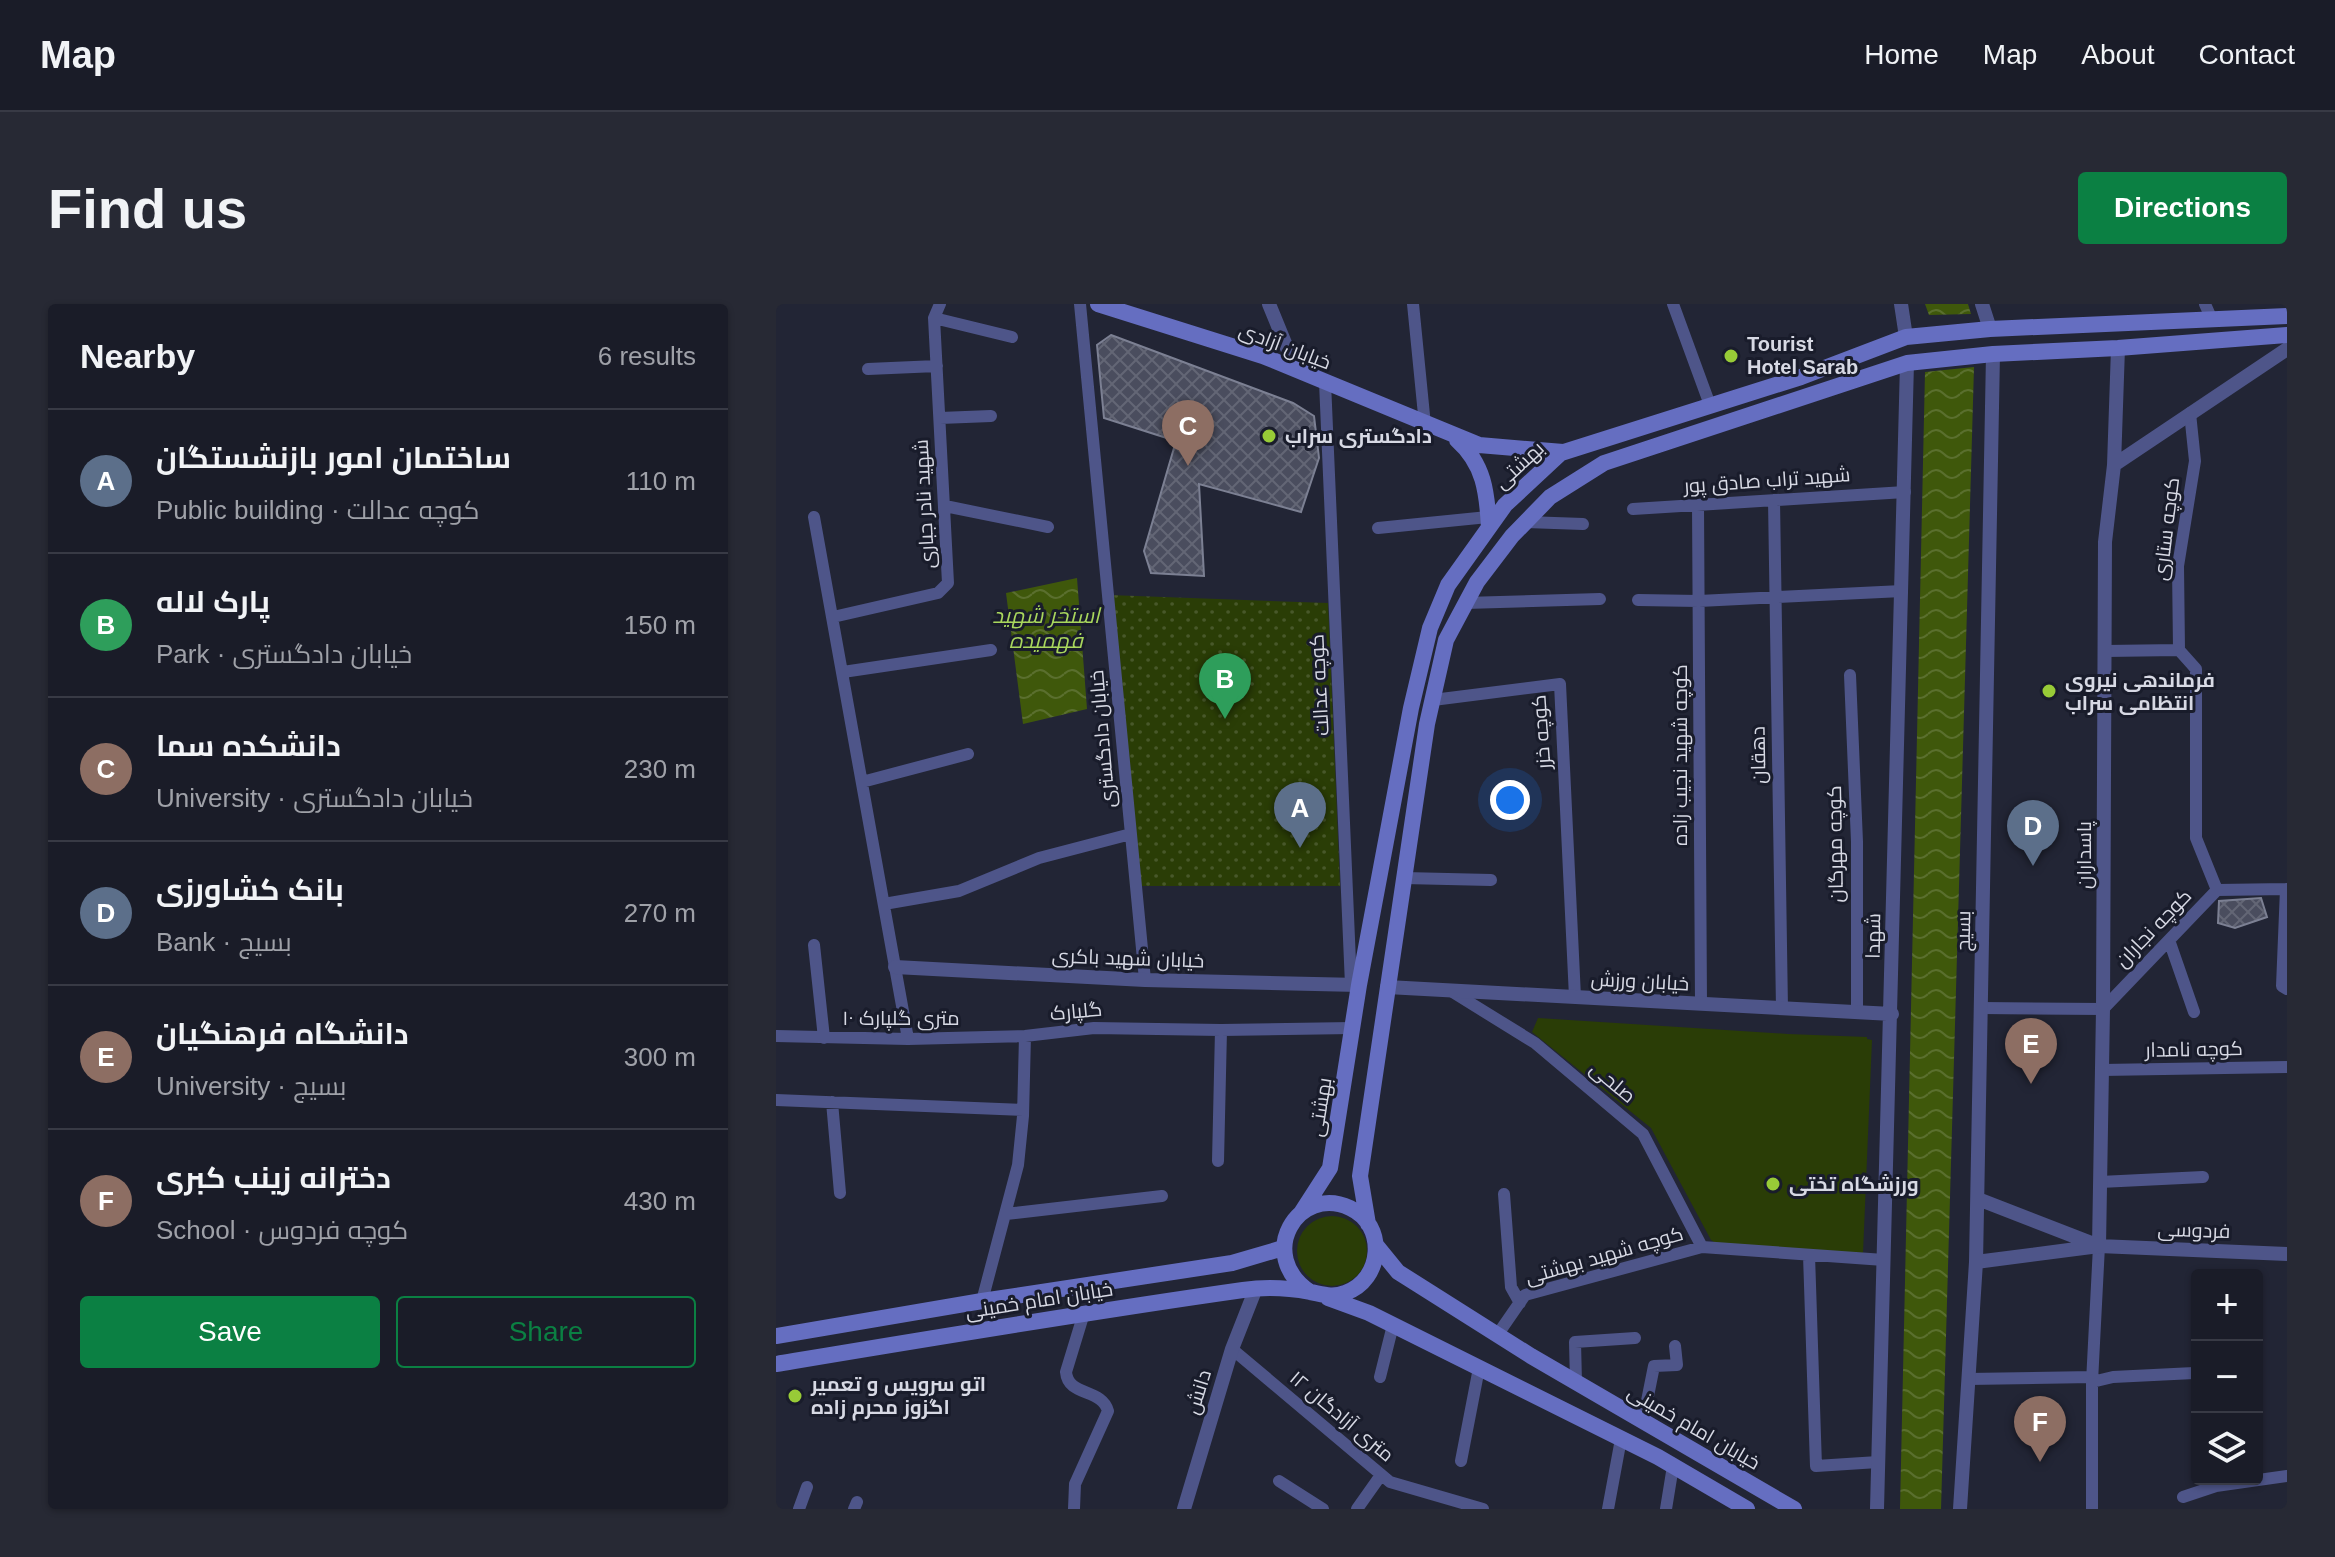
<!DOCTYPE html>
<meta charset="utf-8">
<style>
body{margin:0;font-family:Arial,Cairo,sans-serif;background:#272934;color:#f1f3f6}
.controls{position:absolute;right:24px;bottom:24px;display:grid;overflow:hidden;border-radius:8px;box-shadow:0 2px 6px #0004}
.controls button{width:72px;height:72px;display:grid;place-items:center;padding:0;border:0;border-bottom:2px solid #383a45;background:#1a1c28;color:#f1f3f6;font:40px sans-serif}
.you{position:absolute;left:734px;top:496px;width:28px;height:28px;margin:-20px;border:6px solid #fff;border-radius:50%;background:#1a73e8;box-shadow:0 0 0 12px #1a73e833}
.badge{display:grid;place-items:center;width:52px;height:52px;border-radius:50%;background:#0b8043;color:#fff;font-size:26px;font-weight:700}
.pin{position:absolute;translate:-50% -66px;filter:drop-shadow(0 2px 4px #0008)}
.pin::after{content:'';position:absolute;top:42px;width:28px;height:24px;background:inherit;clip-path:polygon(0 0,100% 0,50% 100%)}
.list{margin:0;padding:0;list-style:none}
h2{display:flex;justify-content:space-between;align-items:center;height:104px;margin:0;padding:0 32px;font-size:34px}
h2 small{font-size:26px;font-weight:400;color:#9fa1a8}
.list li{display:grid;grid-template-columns:52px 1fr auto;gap:24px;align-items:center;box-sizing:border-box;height:144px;padding:0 32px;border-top:2px solid #383a45}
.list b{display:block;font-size:30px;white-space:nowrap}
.list p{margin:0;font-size:26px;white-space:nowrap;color:#9fa1a8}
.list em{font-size:26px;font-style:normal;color:#9fa1a8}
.actions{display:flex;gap:16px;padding:24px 32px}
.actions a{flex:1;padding:18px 0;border:2px solid #0b8043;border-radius:8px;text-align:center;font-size:28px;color:#0b8043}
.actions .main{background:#0b8043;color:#fff}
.icon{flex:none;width:44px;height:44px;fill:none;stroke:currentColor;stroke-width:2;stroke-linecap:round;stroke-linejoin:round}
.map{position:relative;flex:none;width:1511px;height:1205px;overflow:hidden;border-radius:8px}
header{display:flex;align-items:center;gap:48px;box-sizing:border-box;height:112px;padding:0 40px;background:#1a1c28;border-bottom:2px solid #383a45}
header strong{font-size:38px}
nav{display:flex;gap:44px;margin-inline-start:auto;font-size:28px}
.intro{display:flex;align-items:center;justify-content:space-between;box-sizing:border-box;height:192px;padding:0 48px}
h1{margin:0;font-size:56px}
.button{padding:20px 36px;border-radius:8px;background:#0b8043;color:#fff;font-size:28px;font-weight:700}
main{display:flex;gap:48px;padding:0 48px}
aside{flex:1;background:#1a1c28;border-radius:8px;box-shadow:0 2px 6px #0004}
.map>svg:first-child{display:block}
.park{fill:url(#park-dots)}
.pitch{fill:#2a3d06}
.water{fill:url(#water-waves)}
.building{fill:url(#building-cross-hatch);stroke:#7c8093;stroke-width:2}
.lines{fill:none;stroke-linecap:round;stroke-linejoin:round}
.minor{stroke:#4e5589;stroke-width:12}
.tertiary{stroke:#4e5589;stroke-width:14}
.secondary{stroke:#656ec1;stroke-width:16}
.poi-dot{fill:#98cb37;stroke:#191c2b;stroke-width:3}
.labels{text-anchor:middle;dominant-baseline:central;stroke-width:6;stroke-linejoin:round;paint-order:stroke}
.poi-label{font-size:20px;font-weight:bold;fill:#d7d9e4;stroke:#191c2b;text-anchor:start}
.street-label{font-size:20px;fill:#d7d9e4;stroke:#191c2b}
.water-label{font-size:22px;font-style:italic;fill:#a9d75d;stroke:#191c2b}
</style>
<header>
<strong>Map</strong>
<nav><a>Home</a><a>Map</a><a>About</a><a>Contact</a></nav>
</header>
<div class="intro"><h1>Find us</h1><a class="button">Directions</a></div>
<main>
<aside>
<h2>Nearby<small>6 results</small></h2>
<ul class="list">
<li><span class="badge" style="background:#5c6f8a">A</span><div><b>ساختمان امور بازنشستگان</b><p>Public building · کوچه عدالت</p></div><em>110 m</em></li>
<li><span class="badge" style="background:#2e9e5b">B</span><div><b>پارک لاله</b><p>Park · خیابان دادگستری</p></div><em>150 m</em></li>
<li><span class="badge" style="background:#8d6e63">C</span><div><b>دانشکده سما</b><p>University · خیابان دادگستری</p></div><em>230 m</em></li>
<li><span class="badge" style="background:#5c6f8a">D</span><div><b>بانک کشاورزی</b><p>Bank · بسیج</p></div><em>270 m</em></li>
<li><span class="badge" style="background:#8d6e63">E</span><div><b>دانشگاه فرهنگیان</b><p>University · بسیج</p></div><em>300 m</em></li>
<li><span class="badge" style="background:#8d6e63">F</span><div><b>دخترانه زینب کبری</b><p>School · کوچه فردوس</p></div><em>430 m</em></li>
</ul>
<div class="actions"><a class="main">Save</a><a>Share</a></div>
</aside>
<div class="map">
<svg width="1511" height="1205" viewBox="0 0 1511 1205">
<defs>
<pattern id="park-dots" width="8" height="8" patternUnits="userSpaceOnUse" patternTransform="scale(2)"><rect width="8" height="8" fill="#2a3d06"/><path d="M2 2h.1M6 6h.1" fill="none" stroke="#48582a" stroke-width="1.8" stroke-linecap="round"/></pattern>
<pattern id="water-waves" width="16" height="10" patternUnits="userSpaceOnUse" patternTransform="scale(2)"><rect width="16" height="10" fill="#3f580b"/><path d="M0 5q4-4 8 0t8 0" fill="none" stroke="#5a6f2e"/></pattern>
<pattern id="building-cross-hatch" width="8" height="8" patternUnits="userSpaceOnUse" patternTransform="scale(2)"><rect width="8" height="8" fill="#4a4d5e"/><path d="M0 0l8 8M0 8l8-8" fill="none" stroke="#636675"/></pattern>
</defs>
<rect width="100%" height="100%" fill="#222535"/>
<!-- park -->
<path class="park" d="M 333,291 L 552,299 L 564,582 L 354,582 Z"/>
<!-- pitch -->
<path class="pitch" d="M 762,714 L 1012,730 L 1091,733 L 1091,735 L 1096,736 L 1087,949 L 947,944 L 935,936 L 875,824 L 756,728 Z
M521 947a35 35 0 1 1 70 0a35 35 0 1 1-70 0Z"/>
<!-- water -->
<path class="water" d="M 1149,0 L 1192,0 L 1195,10 L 1153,11 Z
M 1198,63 L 1165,1205 L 1124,1205 L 1149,68 Z
M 301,274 L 311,405 L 247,420 L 230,289 Z"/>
<!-- building -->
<path class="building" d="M 335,31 L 517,99 L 538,112 L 543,154 L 525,208 L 423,180 L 428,272 L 375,269 L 368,247 L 400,137 L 328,114 L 321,41 Z
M 1485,594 L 1491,613 L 1459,624 L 1442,619 L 1443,597 Z"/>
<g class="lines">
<!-- minor -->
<path class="minor" d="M 304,0 L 369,676
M 637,0 L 649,121
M 897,0 L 934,101
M 1429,0 L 1436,16
M 158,14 L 236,33
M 92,65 L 161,62
M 549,78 L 575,681
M 164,114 L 215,112
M 998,196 L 1006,705
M 922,201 L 925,700
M 169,202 L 272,223
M 857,205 L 1129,188
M 38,213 L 132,735
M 750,218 L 807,220
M 602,224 L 712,213
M 862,296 L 923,297 L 1126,287
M 689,299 L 824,295
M 57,313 L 162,289 L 172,279 L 158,14 L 164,0
M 1403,346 L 1402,262 L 1419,157 L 1414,109
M 1329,347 L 1403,346 L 1420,365 L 1420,534 L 1441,586
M 67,368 L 215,346
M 1074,371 L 1081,538 L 1081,708
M 657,396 L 784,380 L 799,693
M 86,478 L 192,450
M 628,574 L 715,576
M 1510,585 L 1506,682 L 1511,685
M 108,600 L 183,587 L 263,554 L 351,531
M 1393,636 L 1418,708
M 38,641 L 48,734
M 675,687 L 759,739 L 867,830 L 926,943
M 1205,704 L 1327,705 L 1441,586 L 1511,585
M 0,732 L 132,735 L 249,732 L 318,724 L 445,726 L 576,724
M 1326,766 L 1511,763
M 0,796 L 247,806
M 56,798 L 64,889
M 442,857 L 445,726
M 1324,878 L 1427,873
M 728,890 L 735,983 L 744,999
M 230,910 L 386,892
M 1033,951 L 1040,1162 L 1102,1158
M 206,997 L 242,861 L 247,812 L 249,732
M 722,1030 L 749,991 L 926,943 L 1108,956
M 456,1045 L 614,1178 L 707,1205
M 604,1073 L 617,1021
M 1192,1075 L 1317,1073
M 800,1078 L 799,1038 L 859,1034
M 1316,1078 L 1337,1073 L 1418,1069
M 867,1117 L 878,1062 L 901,1061 L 899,1042
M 685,1157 L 703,1064
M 503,1177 L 547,1205
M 1407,1193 L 1440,1182 L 1511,1172
M 23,1205 L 31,1183
M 78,1205 L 81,1198
M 298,1205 L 299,1180 L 332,1107 C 326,1084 292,1093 290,1068 L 308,1009
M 581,1205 L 605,1171
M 832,1205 L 845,1135
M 890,1205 L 897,1162
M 1316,1205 L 1316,1078 L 1323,942"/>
<!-- tertiary -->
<path class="tertiary" d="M 493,0 L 520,66
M 1125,0 L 1130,33
M 1206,0 L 1214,25
M 1338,161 L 1342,44
M 119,663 L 369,676 L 583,681
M 611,683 L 1116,710
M 1202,895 L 1318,940
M 1323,942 L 1327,705 L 1329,238 L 1338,161 L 1511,45
M 1200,958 L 1323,942 L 1511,950
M 408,1205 L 456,1045 L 480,984
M 1101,1205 L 1131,59
M 1184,1205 L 1200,958 L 1217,50"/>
<!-- secondary -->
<path class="secondary" d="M 322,0 L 487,52 L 703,141 L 787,148
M 681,136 C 708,160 711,188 713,223
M 525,909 L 554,864 L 583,681 L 635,404 L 654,324 L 672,281 L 729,201 L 785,149 L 1025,73 L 1130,33 L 1214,25 L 1511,12
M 592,920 L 584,872 L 651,420 L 670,336 L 701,278 L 736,232 L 774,193 L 828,159 L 1131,59 L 1217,50 L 1342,44 L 1511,31
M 600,941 L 622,968 L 755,1052 L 1018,1205
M 552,994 L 593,1009 L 882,1153 L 971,1205
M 0,1032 L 206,997 L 456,959 L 507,944
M 0,1060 C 156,1034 311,1008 467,986 C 488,983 513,984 534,988 C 546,990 556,994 569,989 C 607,976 611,921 574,904 C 522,880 479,951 534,988"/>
</g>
<!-- markers -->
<g class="poi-dot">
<circle cx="955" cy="52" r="8"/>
<circle cx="493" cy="132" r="8"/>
<circle cx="1273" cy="387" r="8"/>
<circle cx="997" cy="880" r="8"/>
<circle cx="19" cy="1092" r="8"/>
</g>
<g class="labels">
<!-- poi labels -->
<g class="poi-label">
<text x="971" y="40">Tourist<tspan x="971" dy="23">Hotel Sarab</tspan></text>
<text x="509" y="132">دادگستری سراب</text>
<text x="1289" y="376">فرماندهی نیروی<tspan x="1289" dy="23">انتظامی سراب</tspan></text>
<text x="1013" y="880">ورزشگاه تختی</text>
<text x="35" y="1080">اتو سرویس و تعمیر<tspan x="35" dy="23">اگزوز محرم زاده</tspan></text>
</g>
<!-- street labels -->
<g class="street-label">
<text transform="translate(509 42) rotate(21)">خیابان آزادی</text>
<text transform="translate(743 161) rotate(-43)">بهشتی</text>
<text transform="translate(991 176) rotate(-4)">شهید تراب صادق پور</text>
<text transform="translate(148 200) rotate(-93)">شهید نادر جباری</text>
<text transform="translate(1390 225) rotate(-83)">کوچه ستاری</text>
<text transform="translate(543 381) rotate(-93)">کوچه عدالت</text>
<text transform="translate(765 428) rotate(-94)">کوچه خزر</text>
<text transform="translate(326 435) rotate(-95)">خیابان دادگستری</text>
<text transform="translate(904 451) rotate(-90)">کوچه شهید نجیب زاده</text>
<text transform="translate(982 451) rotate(-91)">دهقان</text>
<text transform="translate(1059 540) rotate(-91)">کوچه مهرگان</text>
<text transform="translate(1308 551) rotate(-90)">پاسداران</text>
<text transform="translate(1377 624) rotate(-46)">کوچه نجاران</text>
<text transform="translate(1187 627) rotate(-89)">بسیج</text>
<text transform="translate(1097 632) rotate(-89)">شهدا</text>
<text transform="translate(352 654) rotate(2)">خیابان شهید باکری</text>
<text transform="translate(864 677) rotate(3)">خیابان ورزش</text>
<text transform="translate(300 707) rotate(-5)">گلپارک</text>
<text x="125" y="714">۱۰ متری گلپارک</text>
<text transform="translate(1418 745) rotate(-1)">کوچه نامدار</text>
<text transform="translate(837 778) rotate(40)">صلحی</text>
<text transform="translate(544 803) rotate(-81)">بهشتی</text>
<text transform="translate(1418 926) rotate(2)">فردوسی</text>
<text transform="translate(828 951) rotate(-16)">کوچه شهید بهشتی</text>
<text transform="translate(263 996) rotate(-9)">خیابان امام خمینی</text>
<text transform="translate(422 1088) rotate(-73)">دانش</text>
<text transform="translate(566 1112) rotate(40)">۱۲ متری آزادگان</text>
<text transform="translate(918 1123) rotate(30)">خیابان امام خمینی</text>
</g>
<!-- water labels -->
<g class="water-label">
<text x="270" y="311">استخر شهید<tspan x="270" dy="25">فهمیده</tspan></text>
</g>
</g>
</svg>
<div class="controls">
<button>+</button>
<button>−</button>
<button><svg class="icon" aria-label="layers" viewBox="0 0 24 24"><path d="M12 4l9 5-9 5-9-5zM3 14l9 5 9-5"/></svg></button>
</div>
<div class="you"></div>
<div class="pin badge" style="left:524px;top:544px;background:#5c6f8a">A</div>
<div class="pin badge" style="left:449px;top:415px;background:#2e9e5b">B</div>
<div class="pin badge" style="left:412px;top:162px;background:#8d6e63">C</div>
<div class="pin badge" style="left:1257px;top:562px;background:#5c6f8a">D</div>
<div class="pin badge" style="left:1255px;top:780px;background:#8d6e63">E</div>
<div class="pin badge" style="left:1264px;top:1158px;background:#8d6e63">F</div>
</div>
</main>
